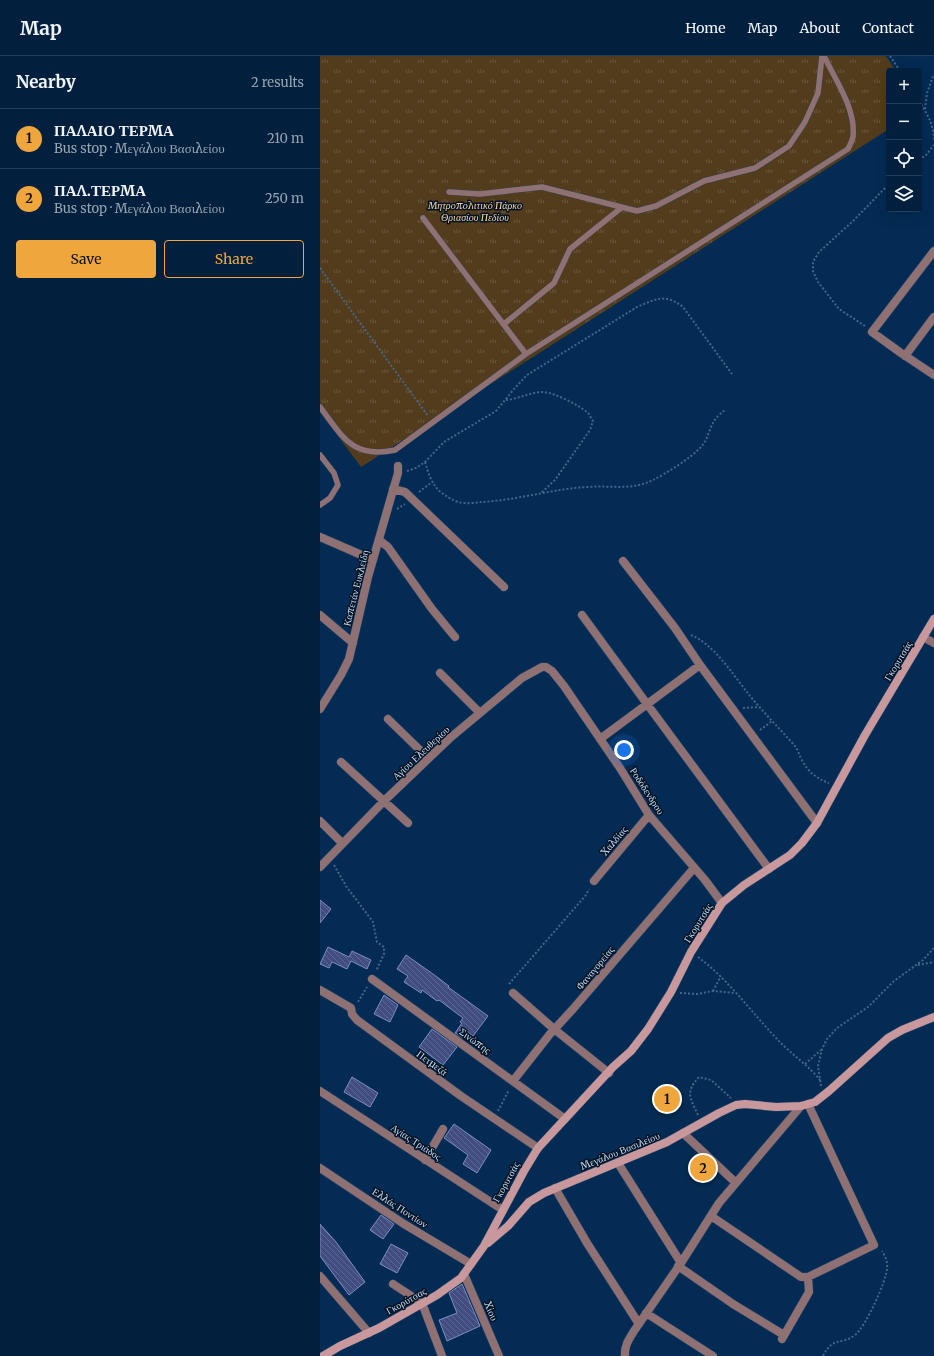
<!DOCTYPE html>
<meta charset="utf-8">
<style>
body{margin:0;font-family:Merriweather,serif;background:#102d49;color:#f1f3f6}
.controls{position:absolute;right:12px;top:12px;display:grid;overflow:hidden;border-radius:4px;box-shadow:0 4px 16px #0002}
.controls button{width:36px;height:36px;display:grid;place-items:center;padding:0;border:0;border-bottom:1px solid #233e58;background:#02203e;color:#f1f3f6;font:20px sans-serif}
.you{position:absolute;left:304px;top:694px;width:14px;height:14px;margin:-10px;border:3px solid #fff;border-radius:50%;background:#1a73e8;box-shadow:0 0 0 6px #1a73e833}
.badge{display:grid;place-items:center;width:26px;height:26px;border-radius:50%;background:#efa73d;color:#111;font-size:13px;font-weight:700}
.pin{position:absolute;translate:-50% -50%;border:2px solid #fff;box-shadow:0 1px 4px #0006}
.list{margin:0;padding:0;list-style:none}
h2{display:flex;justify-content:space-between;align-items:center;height:52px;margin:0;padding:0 16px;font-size:17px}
h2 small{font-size:13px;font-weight:400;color:#96a3b0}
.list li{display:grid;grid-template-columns:26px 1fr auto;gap:12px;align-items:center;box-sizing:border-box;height:60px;padding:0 16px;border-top:1px solid #233e58}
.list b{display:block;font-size:15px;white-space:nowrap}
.list p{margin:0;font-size:13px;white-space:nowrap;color:#96a3b0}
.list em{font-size:13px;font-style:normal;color:#96a3b0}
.actions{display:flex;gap:8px;padding:12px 16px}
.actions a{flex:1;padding:9px 0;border:1px solid #efa73d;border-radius:4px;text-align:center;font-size:14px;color:#efa73d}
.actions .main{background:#efa73d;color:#111}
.icon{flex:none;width:22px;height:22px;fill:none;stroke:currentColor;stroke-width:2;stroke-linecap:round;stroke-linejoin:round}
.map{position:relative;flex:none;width:614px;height:1300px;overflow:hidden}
header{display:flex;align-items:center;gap:24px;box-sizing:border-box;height:56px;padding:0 20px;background:#02203e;border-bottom:1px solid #233e58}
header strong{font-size:19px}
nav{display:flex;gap:22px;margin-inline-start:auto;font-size:14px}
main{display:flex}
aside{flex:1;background:#02203e}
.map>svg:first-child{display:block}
.park{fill:url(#park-tufts)}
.building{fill:url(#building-back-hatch);stroke:#7e8cc3}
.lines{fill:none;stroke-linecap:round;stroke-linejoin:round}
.lane-casing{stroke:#22476d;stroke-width:6}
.street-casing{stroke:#22476d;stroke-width:9}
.secondary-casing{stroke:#22476d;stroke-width:9}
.path{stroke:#446689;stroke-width:2;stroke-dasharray:2 2;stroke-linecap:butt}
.lane{stroke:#8f7173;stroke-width:5.5}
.street{stroke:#8f7173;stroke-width:8}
.secondary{stroke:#c8989c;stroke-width:8}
.labels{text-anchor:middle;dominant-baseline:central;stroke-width:3;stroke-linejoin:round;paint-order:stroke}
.park-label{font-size:10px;font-style:italic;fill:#f5d1a3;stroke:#051425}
.street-label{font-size:10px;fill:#c6dcf5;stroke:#051425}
</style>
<header>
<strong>Map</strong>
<nav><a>Home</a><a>Map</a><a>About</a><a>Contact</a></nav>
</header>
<main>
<aside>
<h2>Nearby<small>2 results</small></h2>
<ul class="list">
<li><span class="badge">1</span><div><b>ΠΑΛΑΙΟ ΤΕΡΜΑ</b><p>Bus stop · Μεγάλου Βασιλείου</p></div><em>210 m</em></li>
<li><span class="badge">2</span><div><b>ΠΑΛ.ΤΕΡΜΑ</b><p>Bus stop · Μεγάλου Βασιλείου</p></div><em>250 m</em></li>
</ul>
<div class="actions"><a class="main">Save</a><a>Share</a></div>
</aside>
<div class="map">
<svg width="614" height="1300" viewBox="0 0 614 1300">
<defs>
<pattern id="park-tufts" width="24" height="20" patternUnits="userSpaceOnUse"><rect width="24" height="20" fill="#523c1c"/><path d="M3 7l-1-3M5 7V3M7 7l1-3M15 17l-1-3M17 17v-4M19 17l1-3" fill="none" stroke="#69583e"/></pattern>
<pattern id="building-back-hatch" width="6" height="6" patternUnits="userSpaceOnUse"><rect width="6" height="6" fill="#414d7f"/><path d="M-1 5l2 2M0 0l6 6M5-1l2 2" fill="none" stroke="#5b6692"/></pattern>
</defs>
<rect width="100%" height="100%" fill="#032b53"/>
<!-- park -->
<path class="park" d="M 0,0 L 566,0 L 576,15 L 569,15 L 569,73 L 41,411 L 0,356 Z"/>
<!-- building -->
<path class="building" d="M 0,844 L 11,853 L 0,867 Z
M 8,891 L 29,901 L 32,895 L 51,904 L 47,913 L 31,905 L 27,913 L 12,906 L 9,912 L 0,908 Z
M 86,899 L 113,918 L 129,930 L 128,931 L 168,960 L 153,980 L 149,977 L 146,982 L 144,981 L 143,982 L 135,977 L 142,967 L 140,966 L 143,962 L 119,944 L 117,945 L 102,934 L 101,937 L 84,926 L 88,920 L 77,913 Z
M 64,939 L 78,949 L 70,966 L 54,958 Z
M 112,973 L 137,991 L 123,1009 L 99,991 Z
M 32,1021 L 58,1037 L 50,1051 L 24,1036 Z
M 134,1068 L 171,1094 L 157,1117 L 143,1108 L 148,1099 L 124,1082 Z
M 61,1159 L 74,1168 L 63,1183 L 50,1174 Z
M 0,1168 L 16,1186 L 45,1226 L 29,1239 L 0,1200 Z
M 71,1188 L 88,1197 L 77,1217 L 60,1208 Z
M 142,1228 L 160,1270 L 127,1285 L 119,1264 L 137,1257 L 129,1237 Z"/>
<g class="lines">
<defs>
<path id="lane" d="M 129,136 L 160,138 L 222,131 L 317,155 L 336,150 L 384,125 L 435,112 L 469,90 L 485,66 L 498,37 L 502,0
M 103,162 L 206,298
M 184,268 L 234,227 L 250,193 L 301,152
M 0,351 C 23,381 32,403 75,394 L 206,298 L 528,93 C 530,89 532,85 533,81 C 536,53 516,25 504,0
M 0,399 L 14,417 L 18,429 L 10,442 L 0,449"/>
<path id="street" d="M 614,195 L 552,276 L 581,297 L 614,319
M 585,300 L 614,261
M 73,433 L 85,436 L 184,531
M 0,481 L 53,504
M 59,484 L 68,491 L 112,553 L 135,581
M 303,505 L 355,572 L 380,609 L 497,767
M 0,559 L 33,587
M 262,559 L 327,648 L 449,813
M 603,581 L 614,587
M 120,617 L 160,657
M 0,653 L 21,619 L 29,603 L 48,521 L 78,417 L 78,410
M 68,663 L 108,702
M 280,683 L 380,609
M 21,706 L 88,767
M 0,765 L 22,787
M 0,811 L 64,745 L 130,682 L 202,622 L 222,611 L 226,611 L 232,615 L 244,630 L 300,712 L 329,759 L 385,824 L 402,847
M 274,825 L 329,759
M 52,923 L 245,1063
M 0,934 L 31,952 L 32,958 L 37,964 L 141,1040 L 218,1092
M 193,937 L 234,973 L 289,1017
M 193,1025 L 230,978 L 253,953 L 374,812
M 0,1035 L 183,1154
M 363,1077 L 416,1127
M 105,1104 L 123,1073
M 298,1107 L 361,1207
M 0,1112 L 84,1168 L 151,1208
M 235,1132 L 267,1187 L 319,1268
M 391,1160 L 481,1221 L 488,1221 L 554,1189 L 488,1048
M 358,1210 L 413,1248 L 464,1279
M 144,1218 L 179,1300
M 0,1220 L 49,1277
M 73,1228 L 102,1247 L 122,1300
M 326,1257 L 393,1300
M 462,1283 L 489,1236 L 488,1221
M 305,1300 C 304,1290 309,1283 314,1275 L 361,1207 L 399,1147 L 481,1050"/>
<path id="secondary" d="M 168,1187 L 188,1170 L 209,1146 L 224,1137 L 347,1086 L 399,1057 L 416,1049 L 425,1048 L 456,1051 L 481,1050 L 495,1046 L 509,1035 L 568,982 L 582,974 L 614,961
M 3,1300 L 20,1290 L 59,1272 L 117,1239 L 141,1222 L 164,1190 L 204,1115 L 218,1092 L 293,1011 L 311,995 L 328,973 L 351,936 L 371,896 L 402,847 L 424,829 L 470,799 L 482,787 L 497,767 L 545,679 L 614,563"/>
</defs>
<!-- lane casing -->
<use href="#lane" class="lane-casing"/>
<!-- street casing -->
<use href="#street" class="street-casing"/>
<!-- secondary casing -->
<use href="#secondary" class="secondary-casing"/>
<!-- path -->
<path class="path" d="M 570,0 L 580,15
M 599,45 C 607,57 614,69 614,84
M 605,53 L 607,37 L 614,18
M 599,104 L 606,99 L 614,89
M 0,212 L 108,360
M 545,270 L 519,253 L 498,226 L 493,215 L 493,206 L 499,196 L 533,165 L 569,128
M 186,344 C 198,343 211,336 223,336 C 235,337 259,349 268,357 C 270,359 271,363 273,365 L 270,374 L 235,424 L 221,437
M 105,406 C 111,427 116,437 138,446 C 145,448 155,447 162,446 C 198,444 232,433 267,431 C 291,429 311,435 333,424 C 347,417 371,402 381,391 C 387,385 389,374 393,367 C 395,362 401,357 405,354
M 87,415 L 96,412 L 105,406 L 124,386 L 176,355 L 194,333 L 207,319 L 317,251 C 336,243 345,237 363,251 L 412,318
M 99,436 L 112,426
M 77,453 L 85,448
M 371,579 C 396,590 413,619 430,640 C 444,657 460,673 475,690 C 478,694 479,699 482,704 C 488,716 496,722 509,727
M 423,652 L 439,651
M 440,674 L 452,665
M 14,809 L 26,830 L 53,866 L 57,886 L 64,891 L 64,898 L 56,915
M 378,901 C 409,924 431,956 458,984 C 471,998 488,1009 500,1024
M 598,909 L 614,906
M 189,928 L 266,839 L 269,833
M 393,935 L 401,920
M 360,937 L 377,938 L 393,935 L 415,937
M 38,946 L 47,931
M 485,1008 L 501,994
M 501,1030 L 498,1010 L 502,993 L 507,983 L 517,972 L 548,951 L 574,925 L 603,904 L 614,892
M 178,1055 L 189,1034
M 378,1059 C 370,1042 365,1036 379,1021 L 391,1024 L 411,1042
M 503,1300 C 514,1279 521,1290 535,1279 C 545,1272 567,1224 567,1212 C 568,1206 565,1200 562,1195"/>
<!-- lane -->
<use href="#lane" class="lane"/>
<!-- street -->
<use href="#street" class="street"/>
<!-- secondary -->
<use href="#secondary" class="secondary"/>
</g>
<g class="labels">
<!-- park labels -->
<g class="park-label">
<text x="155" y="149">Μητροπολιτικό Πάρκο<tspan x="155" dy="12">Θριασίου Πεδίου</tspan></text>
</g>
<!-- street labels -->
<g class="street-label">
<text transform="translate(36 532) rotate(-76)">Καπετάν Ευκλείδη</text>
<text transform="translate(578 605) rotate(-59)">Γκορυτσάς</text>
<text transform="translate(101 697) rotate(-43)">Αγίου Ελευθερίου</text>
<text transform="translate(327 735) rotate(57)">Ροδόδενδρου</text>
<text transform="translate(294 785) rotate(-50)">Χαλδίας</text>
<text transform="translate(378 867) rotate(-58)">Γκορυτσάς</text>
<text transform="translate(275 912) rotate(-50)">Φαναγορείας</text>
<text transform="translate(155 985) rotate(36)">Σινώπης</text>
<text transform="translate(112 1007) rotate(36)">Πετμεζά</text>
<text transform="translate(96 1086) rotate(33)">Αγίας Τριάδος</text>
<text transform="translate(300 1095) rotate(-22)">Μεγάλου Βασιλείου</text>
<text transform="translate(186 1126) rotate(-61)">Γκορυτσάς</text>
<text transform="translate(80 1152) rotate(33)">Ελλάς Ποντίων</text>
<text transform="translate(86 1245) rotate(-29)">Γκορύτσας</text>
<text transform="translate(171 1255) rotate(67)">Χίου</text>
</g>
</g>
</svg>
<div class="controls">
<button>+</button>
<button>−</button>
<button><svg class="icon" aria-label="locate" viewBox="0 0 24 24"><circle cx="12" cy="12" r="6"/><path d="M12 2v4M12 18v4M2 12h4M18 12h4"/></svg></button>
<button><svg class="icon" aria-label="layers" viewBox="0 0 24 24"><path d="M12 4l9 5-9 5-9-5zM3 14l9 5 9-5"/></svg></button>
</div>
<div class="you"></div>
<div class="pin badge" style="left:347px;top:1043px">1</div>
<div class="pin badge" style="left:383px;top:1112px">2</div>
</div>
</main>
